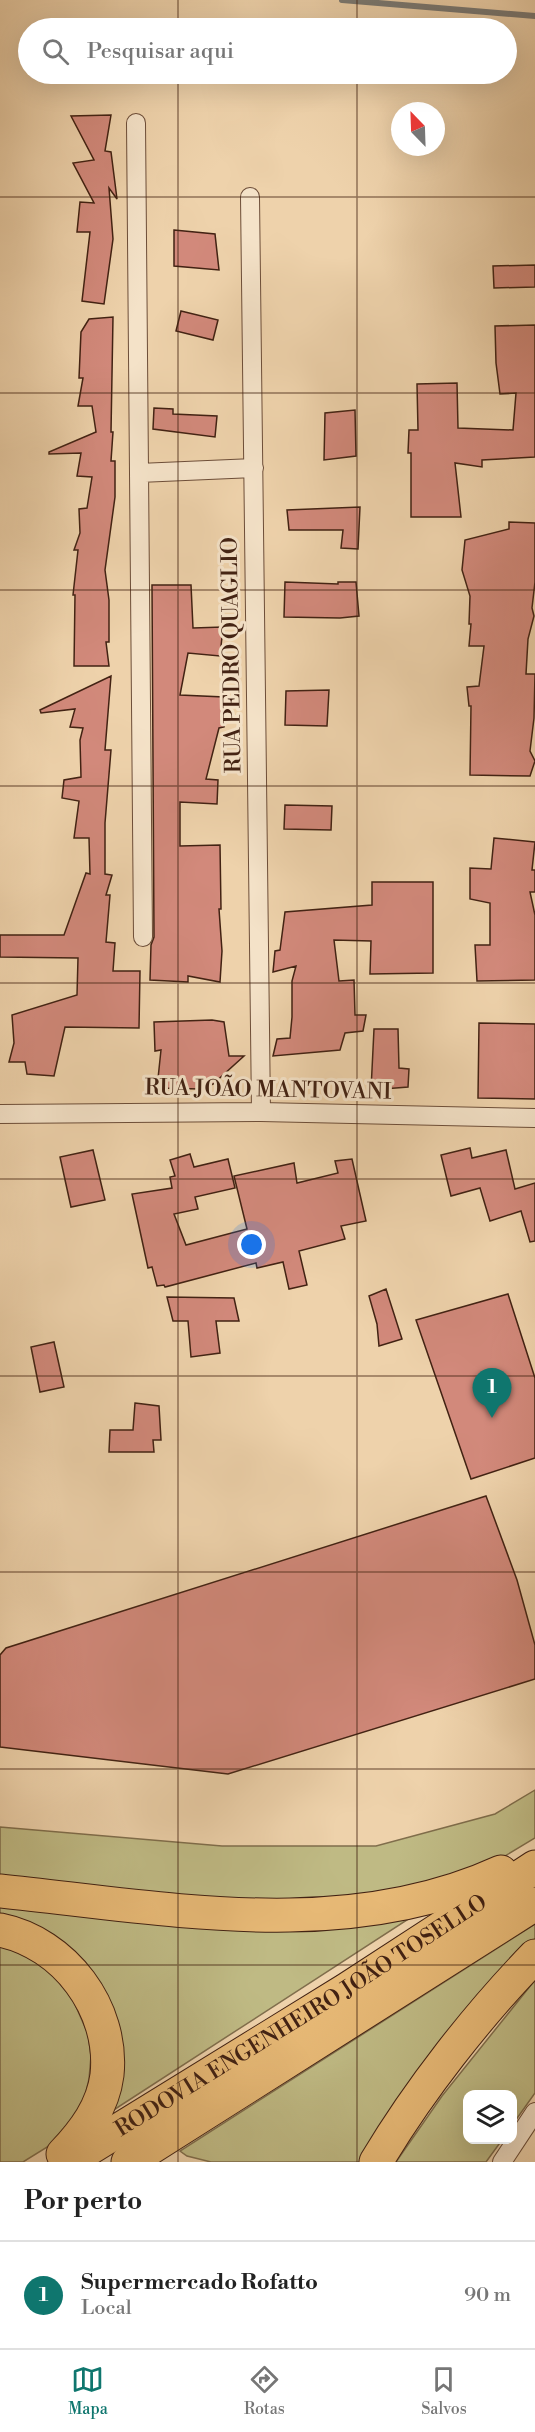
<!DOCTYPE html>
<html lang="pt">
<meta charset="utf-8">
<style>
body{margin:0;font-family:"Libre Bodoni",serif;background:#f6f6f6;color:#222}
.controls{position:absolute;right:18px;bottom:18px;display:grid;overflow:hidden;border-radius:12px;box-shadow:0 6px 24px #0002}
.controls button{width:54px;height:54px;display:grid;place-items:center;padding:0;border:0;border-bottom:2px solid #e0e0e0;background:#fff;color:#222;font:30px sans-serif}
.compass{position:absolute;left:391px;top:102px;width:54px;height:54px;border-radius:50%;background:#fff;box-shadow:0 6px 24px #0002;rotate:337deg}
.you{position:absolute;left:252px;top:1245px;width:21px;height:21px;margin:-15px;border:4px solid #fff;border-radius:50%;background:#1a73e8;box-shadow:0 0 0 9px #1a73e833}
.badge{display:grid;place-items:center;width:39px;height:39px;border-radius:50%;background:#0f766e;color:#fff;font-size:20px;font-weight:700}
.pin{position:absolute;translate:-50% -50px;filter:drop-shadow(0 2px 3px #0008)}
.pin::after{content:'';position:absolute;top:32px;width:21px;height:18px;background:inherit;clip-path:polygon(0 0,100% 0,50% 100%)}
.list{margin:0;padding:0;list-style:none}
h2{display:flex;justify-content:space-between;align-items:center;height:78px;margin:0;padding:0 24px;font-size:26px}
h2 small{font-size:20px;font-weight:400;color:#767676}
.list li{display:grid;grid-template-columns:39px 1fr auto;gap:18px;align-items:center;box-sizing:border-box;height:108px;padding:0 24px;border-top:2px solid #e0e0e0}
.list b{display:block;font-size:22px;white-space:nowrap}
.list p{margin:0;font-size:20px;white-space:nowrap;color:#767676}
.list em{font-size:20px;font-style:normal;color:#767676}
.icon{flex:none;width:33px;height:33px;fill:none;stroke:currentColor;stroke-width:2;stroke-linecap:round;stroke-linejoin:round}
.map{position:relative;flex:none;width:535px;height:2162px;overflow:hidden}
.search{position:absolute;background:#fff;box-shadow:0 6px 24px #0002;left:18px;right:18px;top:18px;height:66px;display:flex;align-items:center;gap:15px;box-sizing:border-box;padding:0 21px;border-radius:33px;color:#767676;font-size:22px}
.sheet{height:186px;background:#fff}
nav{display:flex;justify-content:space-around;align-items:center;box-sizing:border-box;height:84px;border-top:2px solid #e0e0e0;background:#fff;font-size:16px;color:#767676}
nav a{display:grid;justify-items:center;gap:3px}
nav .on{color:#0f766e}
.map>svg:first-child{display:block}
.green{fill:#bfba84;stroke:#806e4c;stroke-width:1.5}
.lines{fill:none;stroke-linecap:round;stroke-linejoin:round}
.stream{stroke:#7a7a75;stroke-width:6}
.building{fill:#d2897b;stroke:#422213;stroke-width:1.5}
.street-casing{stroke:#6d4e39;stroke-width:20}
.highway-casing{stroke:#422213;stroke-width:35}
.street{stroke:#f4e2c8;stroke-width:18}
.highway{stroke:#e7b976;stroke-width:33}
.grid{fill:none;stroke:#422213;stroke-width:1.5;stroke-opacity:0.55}
.labels{text-anchor:middle;dominant-baseline:central;stroke-width:6;stroke-linejoin:round;paint-order:stroke}
.street-label{font-size:22px;fill:#422213;stroke:#f4e2c8}
</style>
<div class="map">
<svg width="535" height="2162" viewBox="0 0 535 2162">
<rect width="100%" height="100%" fill="#eed2ab"/>
<filter id="stains"><feTurbulence type="fractalNoise" baseFrequency=".00333" numOctaves="4"/><feColorMatrix values="0 0 0 0 .2 0 0 0 0 .09 0 0 0 0 .02 0 0 0 .5 -.17"/></filter>
<radialGradient id="worn" r=".72"><stop offset=".6" stop-color="#630" stop-opacity="0"/><stop offset="1" stop-color="#630" stop-opacity=".3"/></radialGradient>
<!-- green -->
<path class="green" d="M 535,1790 L 535,1838 L 500,1859 L 418,1888 L 265,1906 L 0,1880 L 0,1827 L 222,1846 L 376,1846 L 495,1814 Z
M 0,1902 L 399,1914 L 407,1920 L 109,2113 L 112,2030 L 0,1920 Z
M 535,1924 L 535,1946 L 364,2162 L 211,2162 L 187,2156 L 180,2151 Z
M 0,1942 L 37,1959 L 70,1993 L 88,2034 L 91,2056 L 89,2079 L 83,2105 L 57,2141 L 23,2162 L 0,2162 Z
M 535,1980 L 535,2093 L 513,2124 L 512,2094 L 468,2094 L 468,2140 L 502,2140 L 486,2162 L 396,2162 L 442,2096 Z"/>
<g class="lines">
<!-- stream -->
<path class="stream" d="M 342,0 L 535,16"/>
</g>
<!-- building -->
<path class="building" d="M 111,115 L 105,151 L 111,152 L 117,199 L 109,188 L 113,239 L 104,304 L 82,301 L 90,232 L 77,232 L 80,202 L 94,203 L 73,163 L 94,160 L 71,116 Z
M 174,230 L 215,234 L 219,270 L 174,266 Z
M 535,265 L 535,287 L 494,288 L 493,266 Z
M 181,311 L 218,320 L 213,340 L 176,331 Z
M 113,317 L 111,432 L 113,432 L 111,461 L 115,461 L 115,497 L 105,570 L 109,600 L 109,642 L 106,642 L 109,666 L 74,666 L 75,595 L 73,595 L 78,550 L 74,550 L 80,533 L 79,509 L 87,508 L 92,477 L 77,476 L 81,453 L 49,454 L 49,452 L 96,432 L 92,406 L 78,406 L 83,378 L 79,378 L 81,332 L 89,319 Z
M 535,325 L 535,457 L 482,460 L 482,467 L 455,463 L 461,517 L 411,517 L 411,453 L 408,453 L 409,430 L 418,430 L 417,384 L 457,383 L 458,428 L 513,430 L 516,393 L 500,394 L 496,363 L 495,326 Z
M 154,408 L 173,409 L 173,414 L 217,416 L 215,437 L 153,429 Z
M 355,410 L 356,456 L 324,460 L 325,413 Z
M 360,507 L 358,549 L 341,548 L 343,530 L 289,530 L 287,510 Z
M 509,522 L 535,523 L 535,582 L 532,608 L 534,616 L 528,639 L 526,674 L 535,674 L 534,718 L 530,751 L 535,761 L 530,776 L 470,775 L 471,706 L 469,706 L 467,687 L 479,686 L 484,646 L 469,646 L 471,624 L 469,624 L 470,596 L 462,570 L 465,540 L 509,529 Z
M 285,582 L 338,584 L 338,582 L 356,582 L 359,616 L 340,618 L 284,617 Z
M 152,585 L 191,585 L 193,628 L 223,627 L 220,656 L 188,653 L 180,695 L 224,697 L 224,727 L 219,728 L 206,779 L 218,780 L 217,804 L 180,802 L 180,846 L 220,845 L 221,909 L 219,909 L 222,951 L 220,982 L 188,976 L 188,982 L 150,980 L 151,945 L 154,937 Z
M 111,676 L 105,750 L 111,750 L 105,823 L 105,874 L 112,875 L 106,895 L 110,895 L 106,942 L 115,943 L 113,971 L 140,971 L 139,1028 L 65,1027 L 54,1076 L 27,1074 L 25,1062 L 9,1062 L 14,1043 L 12,1015 L 77,995 L 78,958 L 0,957 L 0,935 L 64,935 L 86,873 L 90,874 L 89,838 L 74,838 L 79,801 L 62,798 L 64,780 L 81,777 L 80,740 L 83,728 L 70,727 L 75,709 L 41,713 L 40,710 Z
M 329,690 L 327,726 L 285,725 L 286,691 Z
M 285,805 L 332,806 L 331,830 L 284,829 Z
M 494,838 L 535,842 L 532,870 L 535,870 L 535,892 L 530,892 L 535,915 L 535,980 L 477,981 L 475,945 L 490,945 L 490,903 L 470,899 L 470,868 L 491,869 Z
M 372,882 L 433,882 L 433,973 L 370,974 L 371,941 L 334,940 L 339,981 L 354,980 L 355,1015 L 366,1015 L 363,1031 L 345,1033 L 340,1050 L 273,1056 L 277,1039 L 290,1038 L 292,1017 L 292,981 L 296,966 L 273,972 L 275,951 L 280,950 L 285,912 L 372,905 Z
M 212,1020 L 224,1022 L 229,1056 L 244,1056 L 213,1084 L 201,1089 L 157,1088 L 161,1050 L 155,1051 L 154,1022 Z
M 479,1023 L 535,1024 L 535,1099 L 478,1098 Z
M 374,1029 L 398,1029 L 399,1068 L 409,1069 L 408,1087 L 371,1090 Z
M 470,1148 L 472,1158 L 506,1150 L 515,1189 L 535,1183 L 535,1241 L 530,1242 L 521,1211 L 490,1221 L 480,1188 L 451,1196 L 441,1155 Z
M 93,1150 L 105,1200 L 71,1207 L 60,1157 Z
M 190,1154 L 194,1167 L 228,1159 L 235,1188 L 195,1197 L 198,1209 L 174,1214 L 186,1245 L 247,1229 L 234,1176 L 294,1163 L 297,1183 L 338,1173 L 335,1161 L 352,1159 L 366,1221 L 341,1226 L 345,1239 L 299,1251 L 307,1285 L 289,1289 L 283,1262 L 257,1268 L 256,1263 L 165,1287 L 164,1285 L 157,1286 L 152,1267 L 148,1268 L 132,1194 L 172,1188 L 170,1177 L 175,1176 L 170,1160 Z
M 386,1289 L 402,1339 L 379,1346 L 377,1324 L 369,1296 Z
M 508,1294 L 535,1378 L 535,1458 L 471,1479 L 416,1320 Z
M 167,1297 L 234,1298 L 239,1321 L 216,1321 L 220,1353 L 191,1357 L 188,1321 L 173,1321 Z
M 54,1342 L 64,1387 L 40,1392 L 31,1347 Z
M 135,1403 L 159,1406 L 161,1440 L 153,1440 L 154,1452 L 109,1452 L 110,1430 L 133,1430 Z
M 486,1496 L 517,1580 L 535,1645 L 535,1679 L 228,1774 L 0,1747 L 0,1655 L 6,1648 Z"/>
<g class="lines">
<defs>
<path id="street" d="M 136,123 L 143,937
M 250,197 L 261,1112
M 139,473 L 254,468
M 0,1114 L 261,1112 L 535,1118
M 502,2162 L 535,2112"/>
<g id="highway">
<path d="M 0,1891 C 165,1908 344,1944 501,1872"/>
<path d="M 0,1930 C 64,1943 114,2008 107,2075 C 103,2107 84,2132 63,2154"/>
<path id="s1" d="M 67,2162 L 346,1990 L 535,1867"/>
<path d="M 128,2162 L 535,1904"/>
<path d="M 376,2162 C 419,2090 477,2016 535,1956"/>
</g>
</defs>
<!-- street casing -->
<use href="#street" class="street-casing"/>
<!-- highway casing -->
<use href="#highway" class="highway-casing"/>
<!-- street -->
<use href="#street" class="street"/>
<!-- highway -->
<use href="#highway" class="highway"/>
</g>
<!-- grid -->
<path class="grid" d="M 178,0 L 178,28M 357,0 L 357,28M 178,74 L 178,2162M 357,74 L 357,2162M 0,197 L 535,197M 0,393 L 535,393M 0,590 L 535,590M 0,786 L 535,786M 0,983 L 535,983M 0,1179 L 535,1179M 0,1376 L 535,1376M 0,1572 L 535,1572M 0,1769 L 535,1769M 0,1965 L 535,1965"/>
<g class="labels">
<!-- street labels -->
<g class="street-label">
<text transform="translate(232 655) rotate(-91)">RUA PEDRO QUAGLIO</text>
<text transform="translate(268 1090) rotate(1)">RUA JOÃO MANTOVANI</text>
<text stroke="none"><textPath href="#s1" startOffset="276">RODOVIA ENGENHEIRO JOÃO TOSELLO</textPath></text>
</g>
</g>
<rect width="100%" height="100%" filter="url(#stains)"/>
<rect width="100%" height="100%" fill="url(#worn)"/>
</svg>
<div class="controls">
<button><svg class="icon" aria-label="layers" viewBox="0 0 24 24"><path d="M12 4l9 5-9 5-9-5zM3 14l9 5 9-5"/></svg></button>
</div>
<svg class="compass" viewBox="-18 -18 36 36"><path d="M0-13l5 13h-10z" fill="#e53935"/><path d="M0 13l5-13h-10z" fill="#767676"/></svg>
<div class="you"></div>
<div class="pin badge" style="left:492px;top:1418px">1</div>
<div class="search"><svg class="icon" aria-label="search" viewBox="0 0 24 24"><circle cx="10" cy="10" r="6"/><path d="M15 15l6 6"/></svg>Pesquisar aqui</div>
</div>
<section class="sheet">
<h2>Por perto<small></small></h2>
<ul class="list">
<li><span class="badge">1</span><div><b>Supermercado Rofatto</b><p>Local</p></div><em>90 m</em></li>
</ul>
</section>
<nav>
<a class="on"><svg class="icon" aria-label="map" viewBox="0 0 24 24"><path d="M3 6l6-2 6 2 6-2v14l-6 2-6-2-6 2zM9 4v14M15 6v14"/></svg>Mapa</a>
<a><svg class="icon" aria-label="directions" viewBox="0 0 24 24"><path d="M12 3l9 9-9 9-9-9zM9 14v-3h6M13 9l2 2-2 2"/></svg>Rotas</a>
<a><svg class="icon" aria-label="saved" viewBox="0 0 24 24"><path d="M7 4h10v16l-5-4-5 4z"/></svg>Salvos</a>
</nav>
